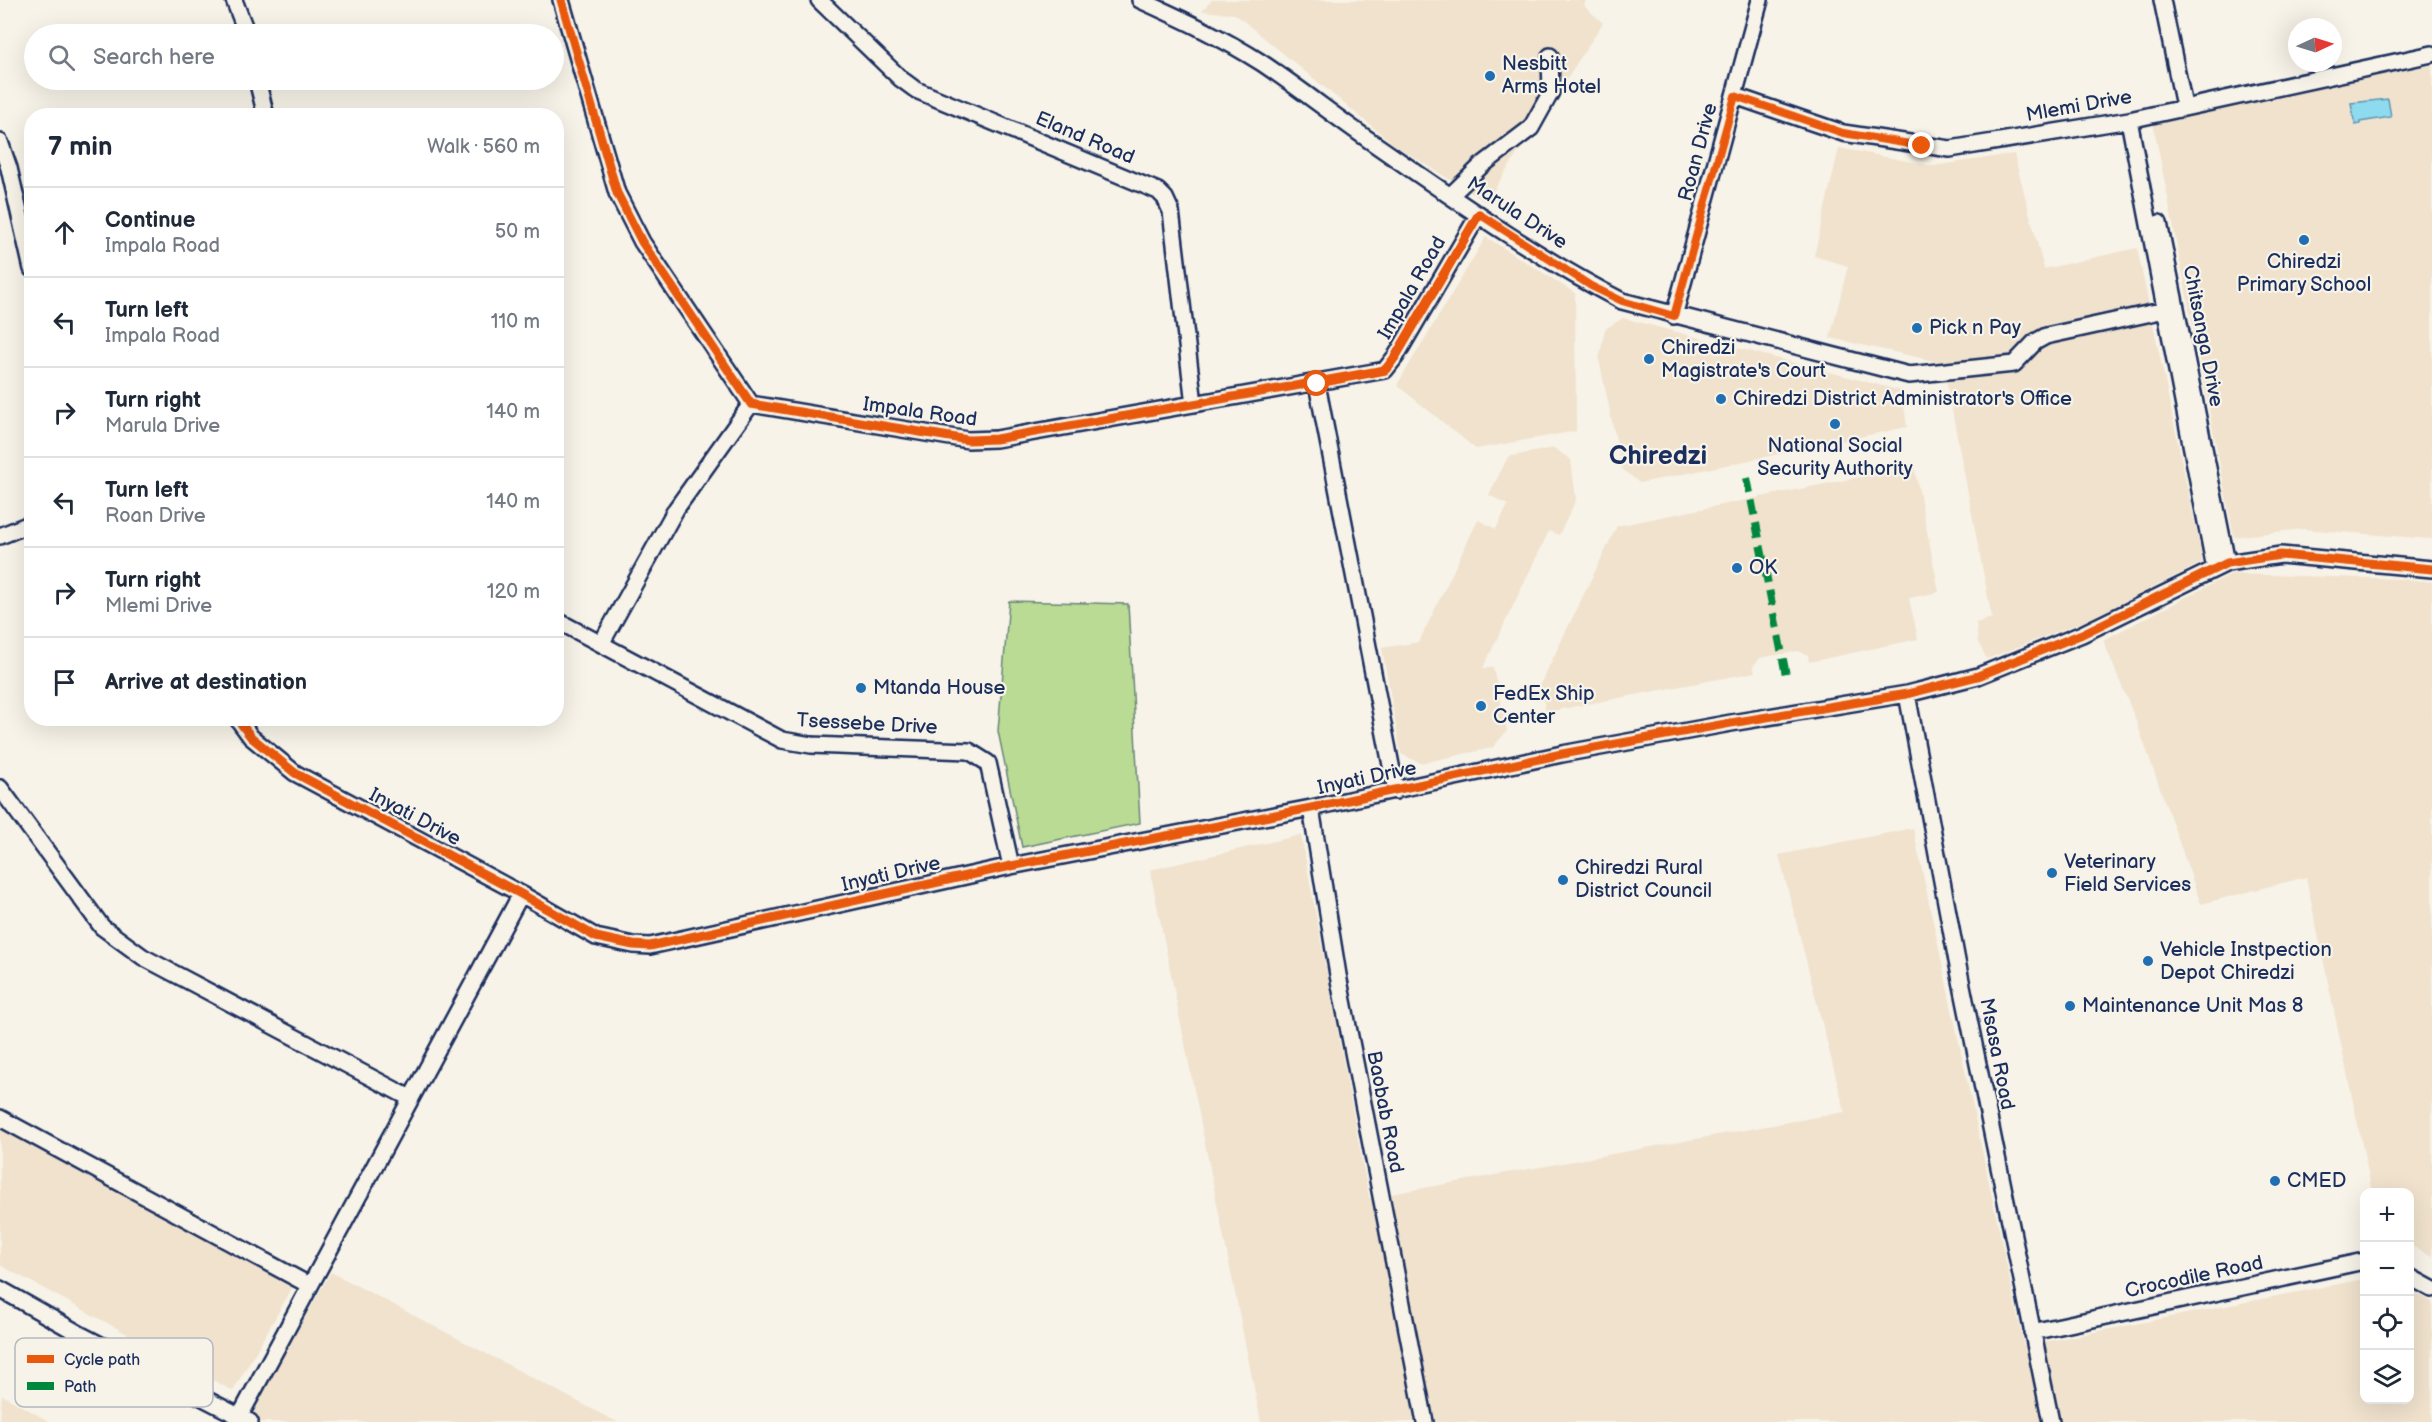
<!DOCTYPE html>
<meta charset="utf-8">
<style>
body{margin:0;font-family:"Balsamiq Sans",sans-serif;background:#f6f6f7;color:#1f2937}
.controls{position:absolute;right:18px;bottom:18px;display:grid;overflow:hidden;border-radius:12px;box-shadow:0 6px 24px #0002}
.controls button{width:54px;height:54px;display:grid;place-items:center;padding:0;border:0;border-bottom:2px solid #e0e1e3;background:#fff;color:#1f2937;font:30px sans-serif}
.compass{position:absolute;left:2288px;top:18px;width:54px;height:54px;border-radius:50%;background:#fff;box-shadow:0 6px 24px #0002;rotate:86deg}
.stop{position:absolute;width:18px;height:18px;margin:-14px;border:4px solid #ea580c;border-radius:50%;background:#fff}
.stop.end{background:#ea580c;border-color:#fff;box-shadow:0 2px 6px #0008}
.list{margin:0;padding:0;list-style:none}
h2{display:flex;justify-content:space-between;align-items:center;height:78px;margin:0;padding:0 24px;font-size:26px}
h2 small{font-size:20px;font-weight:400;color:#747a83}
.list li{display:grid;grid-template-columns:39px 1fr auto;gap:18px;align-items:center;box-sizing:border-box;height:90px;padding:0 24px;border-top:2px solid #e0e1e3}
.list b{display:block;font-size:22px;white-space:nowrap}
.list p{margin:0;font-size:20px;white-space:nowrap;color:#747a83}
.list em{font-size:20px;font-style:normal;color:#747a83}
.icon{flex:none;width:33px;height:33px;fill:none;stroke:currentColor;stroke-width:2;stroke-linecap:round;stroke-linejoin:round}
.map{position:relative;flex:none;width:2432px;height:1422px;overflow:hidden}
.search{position:absolute;background:#fff;box-shadow:0 6px 24px #0002;left:24px;top:24px;width:540px;height:66px;display:flex;align-items:center;gap:15px;box-sizing:border-box;padding:0 21px;border-radius:33px;color:#747a83;font-size:22px}
.panel{position:absolute;background:#fff;box-shadow:0 6px 24px #0002;left:24px;top:108px;width:540px;height:618px;border-radius:24px}
.map>svg:first-child{display:block}
.built{fill:#f0e2cd}
.green{fill:#badb94;stroke:#6a8579;stroke-width:1.5}
.water{fill:#8edaee;stroke:#6096b4;stroke-width:1.5}
.lines{fill:none;stroke-linecap:round;stroke-linejoin:round}
.minor-casing{stroke:#1b2f5e;stroke-width:20}
.minor{stroke:#f7f3e8;stroke-width:15}
.quiet{stroke:#00873e;stroke-width:8;stroke-dasharray:15 8;stroke-linecap:butt}
.cycleway-casing{stroke:#f7f3e8;stroke-width:13}
.cycleway{stroke:#e8590c;stroke-width:9}
.route{stroke:#ea580c;stroke-width:8}
.poi-dot{fill:#1f6fb2;stroke:#f7f3e8;stroke-width:2}
.labels{text-anchor:middle;dominant-baseline:central;stroke-width:4.5;stroke-linejoin:round;paint-order:stroke}
.poi-label{font-size:20px;fill:#1b2f5e;stroke:#f7f3e8;text-anchor:start}
.street-label{font-size:20px;fill:#1b2f5e;stroke:#f7f3e8}
.district-label{font-size:26px;font-weight:bold;fill:#1b2f5e;stroke:#f7f3e8}
.key{fill:#f7f3e8;stroke:#b5b8bf;stroke-width:1.5}
.key-label{font-size:16px;fill:#1b2f5e}
</style>
<div class="map">
<svg width="2432" height="1422" viewBox="0 0 2432 1422">
<rect width="100%" height="100%" fill="#f7f3e8"/>
<filter id="ink" filterUnits="userSpaceOnUse"><feTurbulence type="fractalNoise" baseFrequency=".0167" numOctaves="2"/><feDisplacementMap in="SourceGraphic" scale="12" xChannelSelector="R" yChannelSelector="G"/><feConvolveMatrix kernelMatrix="1 2 1 2 8 2 1 2 1" color-interpolation-filters="sRGB"/></filter>
<g filter="url(#ink)">
<!-- built -->
<path class="built" d="M 1212,0 L 1586,0 L 1584,6 L 1603,23 L 1486,202 L 1396,146 L 1235,14 L 1202,11 Z
M 2432,65 L 2432,539 L 2302,529 L 2234,537 L 2153,122 Z
M 1839,148 L 1933,166 L 2014,154 L 2044,269 L 2137,248 L 2203,562 L 2087,620 L 1987,659 L 1978,642 L 1976,623 L 1992,618 L 1943,363 L 1830,338 L 1848,266 L 1814,256 Z
M 1486,237 L 1575,293 L 1576,431 L 1476,449 L 1397,385 Z
M 1623,318 L 1902,391 L 1907,427 L 1640,483 L 1622,469 L 1599,359 L 1605,329 Z
M 1554,448 L 1571,460 L 1576,500 L 1559,535 L 1549,531 L 1483,668 L 1493,668 L 1507,731 L 1492,748 L 1421,763 L 1401,754 L 1382,648 L 1419,642 L 1478,520 L 1496,529 L 1508,505 L 1489,495 L 1508,457 Z
M 1914,466 L 1939,592 L 1909,598 L 1918,639 L 1809,662 L 1808,655 L 1798,651 L 1760,658 L 1753,666 L 1755,672 L 1546,712 L 1540,685 L 1617,526 Z
M 2231,574 L 2403,579 L 2432,582 L 2432,1257 L 2410,1245 L 2410,1192 L 2372,1192 L 2306,877 L 2201,904 L 2137,723 L 2103,640 Z
M 1913,828 L 2024,1346 L 2364,1279 L 2364,1400 L 2410,1400 L 2410,1290 L 2432,1302 L 2432,1422 L 1261,1422 L 1150,870 L 1301,835 L 1369,1198 L 1845,1112 L 1779,855 Z
M 0,1126 L 294,1285 L 233,1391 L 0,1265 Z
M 331,1272 L 607,1417 L 618,1422 L 245,1422 Z
M 2,1395 L 50,1422 L 0,1422 Z"/>
<!-- green -->
<path class="green" d="M 1009,601 L 1128,604 L 1140,823 L 1022,847 L 998,731 Z"/>
<!-- water -->
<path class="water" d="M 2388,99 L 2391,117 L 2360,122 L 2360,124 L 2355,125 L 2351,103 Z"/>
<g class="lines">
<defs>
<path id="minor" d="M 234,0 L 247,34
M 561,0 L 617,193 L 642,242 L 751,404 L 968,440 L 996,439 L 1385,370 L 1396,356 L 1479,214
M 819,0 L 901,79 L 916,90 L 1158,191 L 1165,198 L 1171,211 L 1194,404
M 1140,0 C 1182,19 1223,38 1262,63 C 1298,87 1333,115 1369,140 C 1450,196 1534,256 1622,301 L 1909,375 L 2014,364 L 2035,342 L 2046,336 L 2165,310
M 2162,0 L 2184,106
M 257,80 L 266,116
M 1735,96 L 1843,133 L 1950,149 L 2129,120 L 2432,54
M 2129,120 L 2215,569
M 0,142 L 9,168 L 32,269
M 1451,195 L 1481,166 L 1531,128 L 1551,92 L 1550,56
M 2159,223 L 2227,563
M 1674,316 L 1760,0
M 1317,384 L 1396,791
M 0,536 L 32,523
M 556,620 L 782,740 L 811,745 L 969,751 L 988,763 L 1011,866
M 601,644 L 676,509 L 751,404
M 1907,694 L 1957,961 L 2051,1422
M 237,718 L 251,737 L 295,773 L 521,894 L 596,937 L 633,945 L 650,946 L 1011,866 L 1311,808 L 1562,754 L 1731,723 L 1907,694 L 1978,676 L 2082,634 L 2227,563 L 2281,555 L 2432,569
M 0,788 L 102,927 L 143,957 L 410,1098
M 1311,808 L 1338,975 L 1425,1422
M 0,1118 L 309,1285
M 2410,1277 L 2432,1289
M 0,1289 L 83,1336 L 250,1422
M 2032,1332 L 2364,1261
M 240,1416 L 521,894"/>
</defs>
<!-- minor casing -->
<use href="#minor" class="minor-casing"/>
<!-- minor -->
<use href="#minor" class="minor"/>
<!-- quiet -->
<path class="quiet" d="M 1747,478 L 1787,680"/>
<defs>
<path id="cycleway" d="M 561,0 L 617,193 L 642,242 L 751,404 L 968,440 L 996,439 L 1385,370 L 1396,356 L 1479,214
M 237,718 L 251,737 L 295,773 L 521,894 L 596,937 L 633,945 L 650,946 L 1011,866 L 1311,808 L 1562,754 L 1731,723 L 1907,694 L 1978,676 L 2082,634 L 2227,563 L 2281,555 L 2432,569"/>
</defs>
<!-- cycleway casing -->
<use href="#cycleway" class="cycleway-casing"/>
<!-- cycleway -->
<use href="#cycleway" class="cycleway"/>
</g>
</g>
<g class="lines" filter="url(#ink)">
<!-- route -->
<path class="route" d="M 1317,384 L 1385,370 L 1390,365 L 1479,214 L 1591,286 L 1622,301 L 1674,316 L 1735,96 L 1843,133 L 1922,146"/>
</g>
<!-- markers -->
<g class="poi-dot">
<circle cx="1490" cy="76" r="6"/>
<circle cx="2304" cy="240" r="6"/>
<circle cx="1917" cy="328" r="6"/>
<circle cx="1649" cy="359" r="6"/>
<circle cx="1721" cy="399" r="6"/>
<circle cx="1835" cy="424" r="6"/>
<circle cx="1737" cy="568" r="6"/>
<circle cx="861" cy="688" r="6"/>
<circle cx="1481" cy="706" r="6"/>
<circle cx="2052" cy="873" r="6"/>
<circle cx="1563" cy="880" r="6"/>
<circle cx="2148" cy="961" r="6"/>
<circle cx="2070" cy="1006" r="6"/>
<circle cx="2275" cy="1181" r="6"/>
</g>
<g class="labels">
<!-- poi labels -->
<g class="poi-label">
<text x="1502" y="64">Nesbitt<tspan x="1502" dy="23">Arms Hotel</tspan></text>
<text x="2304" y="262" text-anchor="middle">Chiredzi<tspan x="2304" dy="23">Primary School</tspan></text>
<text x="1929" y="328">Pick n Pay</text>
<text x="1661" y="348">Chiredzi<tspan x="1661" dy="23">Magistrate's Court</tspan></text>
<text x="1733" y="399">Chiredzi District Administrator's Office</text>
<text x="1835" y="446" text-anchor="middle">National Social<tspan x="1835" dy="23">Security Authority</tspan></text>
<text x="1749" y="568">OK</text>
<text x="873" y="688">Mtanda House</text>
<text x="1493" y="694">FedEx Ship<tspan x="1493" dy="23">Center</tspan></text>
<text x="2064" y="862">Veterinary<tspan x="2064" dy="23">Field Services</tspan></text>
<text x="1575" y="868">Chiredzi Rural<tspan x="1575" dy="23">District Council</tspan></text>
<text x="2160" y="950">Vehicle Instpection<tspan x="2160" dy="23">Depot Chiredzi</tspan></text>
<text x="2082" y="1006">Maintenance Unit Mas 8</text>
<text x="2287" y="1181">CMED</text>
</g>
<!-- street labels -->
<g class="street-label">
<text transform="translate(2079 106) rotate(-10)">Mlemi Drive</text>
<text transform="translate(1085 138) rotate(23)">Eland Road</text>
<text transform="translate(1698 152) rotate(-75)">Roan Drive</text>
<text transform="translate(1517 213) rotate(33)">Marula Drive</text>
<text transform="translate(1412 288) rotate(-60)">Impala Road</text>
<text transform="translate(2203 336) rotate(79)">Chitsanga Drive</text>
<text transform="translate(920 412) rotate(8)">Impala Road</text>
<text transform="translate(867 724) rotate(3)">Tsessebe Drive</text>
<text transform="translate(1367 778) rotate(-12)">Inyati Drive</text>
<text transform="translate(415 817) rotate(28)">Inyati Drive</text>
<text transform="translate(891 874) rotate(-13)">Inyati Drive</text>
<text transform="translate(1997 1054) rotate(79)">Msasa Road</text>
<text transform="translate(1385 1112) rotate(79)">Baobab Road</text>
<text transform="translate(2194 1277) rotate(-12)">Crocodile Road</text>
</g>
<!-- district labels -->
<g class="district-label">
<text x="1658" y="456">Chiredzi</text>
</g>
</g>
<!-- legend -->
<rect x="15" y="1338" width="198" height="69" rx="9" class="key"/>
<rect x="27" y="1355" width="27" height="8" fill="#e8590c"/>
<rect x="27" y="1382" width="27" height="8" fill="#00873e"/>
<g class="key-label">
<text x="64" y="1365">Cycle path</text>
<text x="64" y="1392">Path</text>
</g>
</svg>
<div class="controls">
<button>+</button>
<button>−</button>
<button><svg class="icon" aria-label="locate" viewBox="0 0 24 24"><circle cx="12" cy="12" r="6"/><path d="M12 2v4M12 18v4M2 12h4M18 12h4"/></svg></button>
<button><svg class="icon" aria-label="layers" viewBox="0 0 24 24"><path d="M12 4l9 5-9 5-9-5zM3 14l9 5 9-5"/></svg></button>
</div>
<svg class="compass" viewBox="-18 -18 36 36"><path d="M0-13l5 13h-10z" fill="#e53935"/><path d="M0 13l5-13h-10z" fill="#747a83"/></svg>
<div class="stop" style="left:1317px;top:384px"></div>
<div class="stop end" style="left:1922px;top:146px"></div>
<div class="search"><svg class="icon" aria-label="search" viewBox="0 0 24 24"><circle cx="10" cy="10" r="6"/><path d="M15 15l6 6"/></svg>Search here</div>
<section class="panel">
<h2>7 min<small>Walk · 560 m</small></h2>
<ul class="list">
<li><svg class="icon" aria-label="ahead" viewBox="0 0 24 24"><path d="M12 20V5M6 11l6-6 6 6"/></svg><div><b>Continue</b><p>Impala Road</p></div><em>50 m</em></li>
<li><svg class="icon" aria-label="left" viewBox="0 0 24 24"><path d="M17 20v-9H6M10 6l-5 5 5 5"/></svg><div><b>Turn left</b><p>Impala Road</p></div><em>110 m</em></li>
<li><svg class="icon" aria-label="right" viewBox="0 0 24 24"><path d="M7 20v-9h11M14 6l5 5-5 5"/></svg><div><b>Turn right</b><p>Marula Drive</p></div><em>140 m</em></li>
<li><svg class="icon" aria-label="left" viewBox="0 0 24 24"><path d="M17 20v-9H6M10 6l-5 5 5 5"/></svg><div><b>Turn left</b><p>Roan Drive</p></div><em>140 m</em></li>
<li><svg class="icon" aria-label="right" viewBox="0 0 24 24"><path d="M7 20v-9h11M14 6l5 5-5 5"/></svg><div><b>Turn right</b><p>Mlemi Drive</p></div><em>120 m</em></li>
<li><svg class="icon" aria-label="arrive" viewBox="0 0 24 24"><path d="M6 21V4h12l-3 4 3 4H6"/></svg><div><b>Arrive at destination</b></div></li>
</ul>
</section>
</div>
